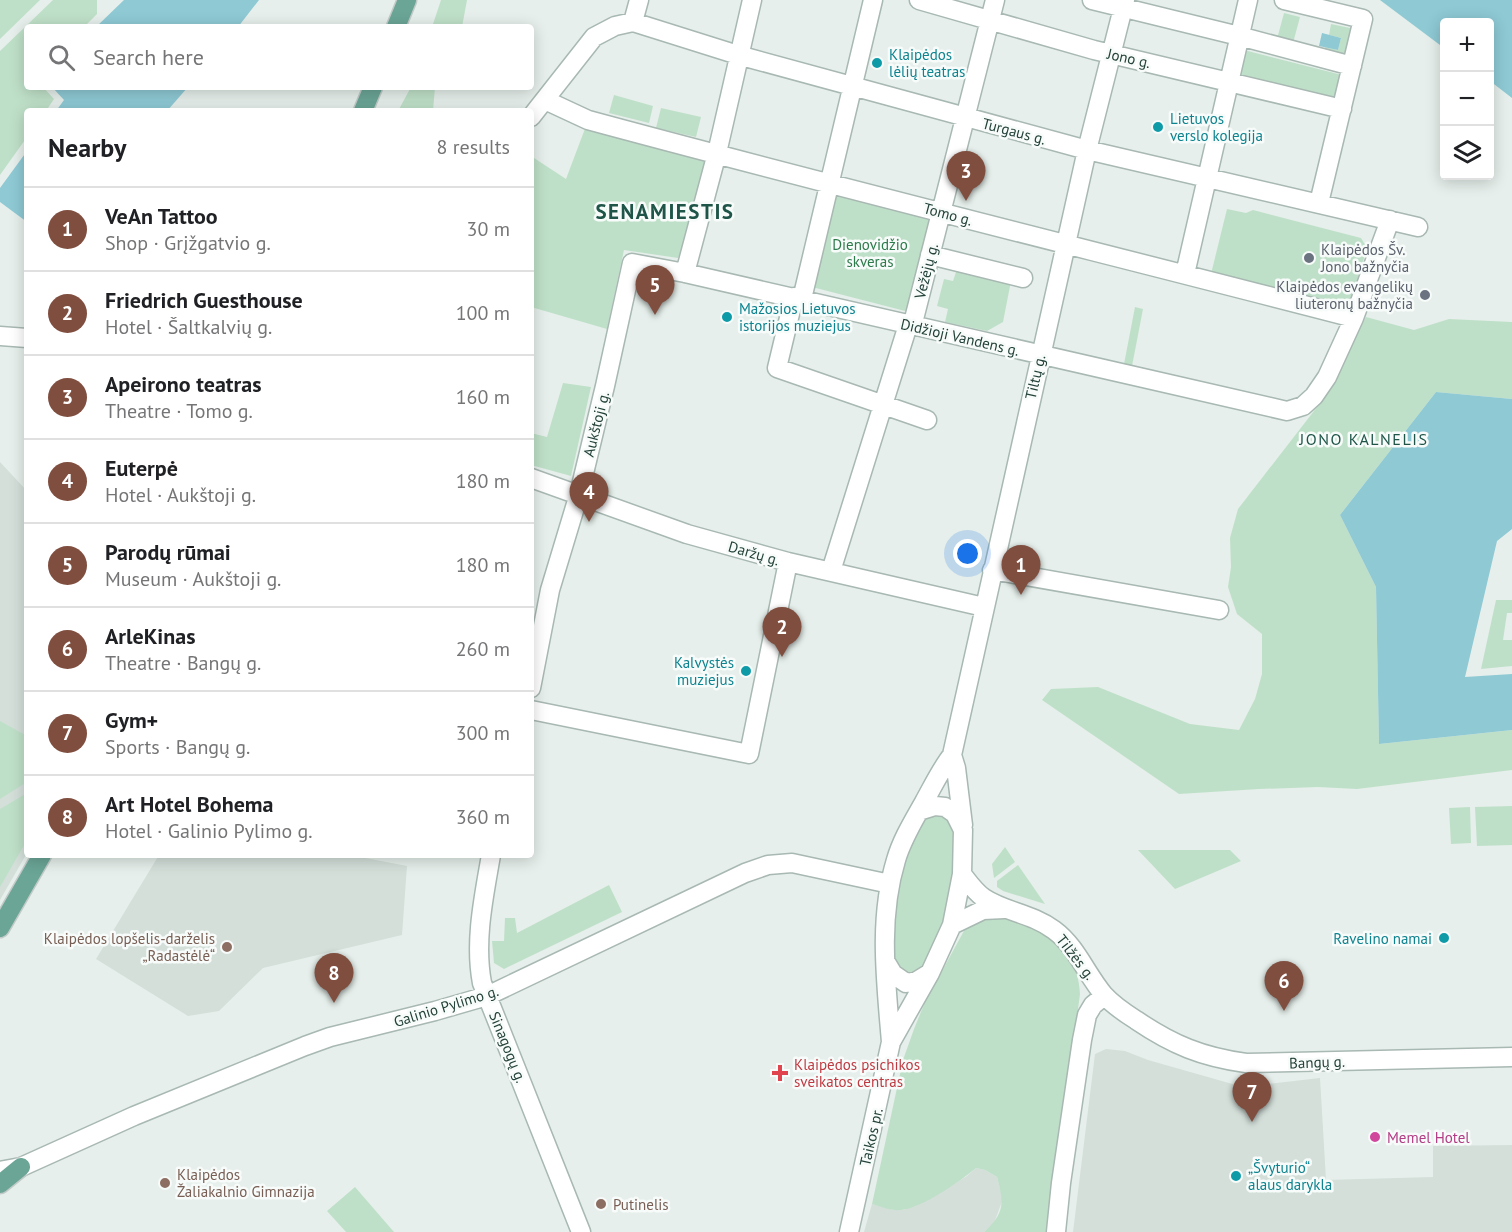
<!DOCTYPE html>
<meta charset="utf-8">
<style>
body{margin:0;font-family:"PT Sans",sans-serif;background:#f2f2f2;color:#202124}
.controls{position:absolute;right:18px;top:18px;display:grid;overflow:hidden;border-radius:6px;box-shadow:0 3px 15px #0003}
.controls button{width:54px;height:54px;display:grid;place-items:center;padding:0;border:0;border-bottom:2px solid #e0e0e0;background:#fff;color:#202124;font:30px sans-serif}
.you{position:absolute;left:968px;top:554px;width:21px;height:21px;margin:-15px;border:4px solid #fff;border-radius:50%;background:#1a73e8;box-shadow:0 0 0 9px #1a73e833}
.badge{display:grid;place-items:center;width:39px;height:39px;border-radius:50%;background:#7f4e3f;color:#fff;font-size:20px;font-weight:700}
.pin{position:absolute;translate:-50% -50px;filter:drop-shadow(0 2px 3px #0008)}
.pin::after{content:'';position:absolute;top:32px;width:21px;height:18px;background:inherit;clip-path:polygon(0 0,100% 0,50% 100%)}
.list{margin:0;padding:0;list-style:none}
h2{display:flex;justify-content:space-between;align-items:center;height:78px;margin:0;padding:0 24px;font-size:26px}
h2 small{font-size:20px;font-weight:400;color:#757577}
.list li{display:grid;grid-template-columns:39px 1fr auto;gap:18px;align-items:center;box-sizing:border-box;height:84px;padding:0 24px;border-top:2px solid #e0e0e0}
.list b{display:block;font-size:22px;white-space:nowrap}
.list p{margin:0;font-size:20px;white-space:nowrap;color:#757577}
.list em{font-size:20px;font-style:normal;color:#757577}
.icon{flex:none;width:33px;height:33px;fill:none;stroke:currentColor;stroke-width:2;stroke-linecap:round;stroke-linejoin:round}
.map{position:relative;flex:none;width:1512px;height:1232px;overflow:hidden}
.search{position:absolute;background:#fff;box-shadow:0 3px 15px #0003;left:24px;top:24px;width:510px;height:66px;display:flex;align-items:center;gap:15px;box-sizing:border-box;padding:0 21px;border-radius:6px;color:#757577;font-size:22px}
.panel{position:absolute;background:#fff;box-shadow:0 3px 15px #0003;left:24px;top:108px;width:510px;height:750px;border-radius:6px}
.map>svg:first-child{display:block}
.built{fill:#d4dfda}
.green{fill:#bfe0c8}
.water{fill:#8ec9d4}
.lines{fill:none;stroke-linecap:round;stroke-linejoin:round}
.minor-casing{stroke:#a8b8b2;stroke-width:21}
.major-casing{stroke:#c2cac8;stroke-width:21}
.minor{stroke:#fff;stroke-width:18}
.major{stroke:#6aa596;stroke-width:18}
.culture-dot{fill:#0f9aa8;stroke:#f7fbf9;stroke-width:2}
.worship-dot{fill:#6b7280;stroke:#f7fbf9;stroke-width:2}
.education-dot{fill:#8d6e63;stroke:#f7fbf9;stroke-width:2}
.health-dot{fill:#e0444e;stroke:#f7fbf9;stroke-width:2}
.hotel-dot{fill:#d1479c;stroke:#f7fbf9;stroke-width:2}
.labels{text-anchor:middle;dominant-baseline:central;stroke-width:5;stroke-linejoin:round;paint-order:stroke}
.culture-label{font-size:15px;fill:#0d838f;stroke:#f7fbf9;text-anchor:start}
.street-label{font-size:15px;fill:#24423a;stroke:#f7fbf9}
.park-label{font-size:15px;fill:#2d7a4b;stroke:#f7fbf9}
.worship-label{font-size:15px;fill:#5b616d;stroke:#f7fbf9;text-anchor:start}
.education-label{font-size:15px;fill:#785e54;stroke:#f7fbf9;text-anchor:start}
.health-label{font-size:15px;fill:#be3a42;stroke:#f7fbf9;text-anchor:start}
.hotel-label{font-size:15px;fill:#b23c85;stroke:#f7fbf9;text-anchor:start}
.neighbourhood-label{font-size:16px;letter-spacing:1.5px;fill:#1f5548;stroke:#f7fbf9}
.district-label{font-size:21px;font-weight:bold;letter-spacing:1.5px;fill:#1f5548;stroke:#f7fbf9}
</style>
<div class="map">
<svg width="1512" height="1232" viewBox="0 0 1512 1232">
<rect width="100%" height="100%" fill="#e6efeb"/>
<!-- built -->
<path class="built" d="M 0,462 L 27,491 L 27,853 L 0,900 Z
M 159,855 L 350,855 L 407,866 L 402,935 L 263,968 L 219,1011 L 188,1016 L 96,959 Z
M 1106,1049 L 1125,1051 L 1148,1060 L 1243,1087 L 1320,1078 L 1326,1180 L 1433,1177 L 1433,1146 L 1512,1145 L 1512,1232 L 1073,1232 L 1095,1054 Z
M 976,1168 L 985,1170 L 997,1177 L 1003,1199 L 994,1223 L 984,1232 L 864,1232 L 872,1204 L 894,1210 L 904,1210 L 933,1197 L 967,1176 Z"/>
<!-- green -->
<path class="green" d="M 0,0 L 40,0 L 0,39 Z
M 53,0 L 97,0 L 97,14 L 84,27 L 71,27 L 70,25 L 66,27 L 27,27 L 27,87 L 43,87 L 54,99 L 46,111 L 27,111 L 27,137 L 0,175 L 0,51 Z
M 441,0 L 467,0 L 462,27 L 432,27 Z
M 1284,13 L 1300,17 L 1293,43 L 1277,39 Z
M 1331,24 L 1355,29 L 1348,57 L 1324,51 L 1325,47 L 1338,50 L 1341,38 L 1329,35 Z
M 1244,50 L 1342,75 L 1336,101 L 1236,79 Z
M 411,87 L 435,87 L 433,111 L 398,111 Z
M 614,95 L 653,106 L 649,123 L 609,113 Z
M 661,108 L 701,117 L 696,137 L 656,128 Z
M 586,126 L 708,159 L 690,232 L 678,258 L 624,250 L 607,329 L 531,307 L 531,156 L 566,179 Z
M 834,195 L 933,218 L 909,312 L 812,287 Z
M 1227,209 L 1246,213 L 1253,210 L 1361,238 L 1367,248 L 1349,308 L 1211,274 Z
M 958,266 L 1011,281 L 1003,322 L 987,331 L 945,322 L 948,309 L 937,306 L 944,279 L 953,281 Z
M 1135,307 L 1143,309 L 1132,366 L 1124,364 Z
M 1366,317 L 1414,330 L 1449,319 L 1512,322 L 1512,399 L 1436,392 L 1340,515 L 1376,587 L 1379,744 L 1512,730 L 1512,770 L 1357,789 L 1318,787 L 1259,789 L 1179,794 L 1042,700 L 1051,689 L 1098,687 L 1190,724 L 1239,730 L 1255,699 L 1262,674 L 1262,634 L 1237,614 L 1228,587 L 1231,567 L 1230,538 L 1238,509 L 1324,398 Z
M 563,383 L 591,387 L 571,476 L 531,465 L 531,433 L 547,437 Z
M 1496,600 L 1512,600 L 1512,613 L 1507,613 L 1503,640 L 1512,640 L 1512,666 L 1481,669 Z
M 0,721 L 27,736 L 27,782 L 0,799 Z
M 27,793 L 27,840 L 0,887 L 0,809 Z
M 1512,806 L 1512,845 L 1477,846 L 1475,807 Z
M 1470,807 L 1471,843 L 1451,844 L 1449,808 Z
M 946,814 C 948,817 952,821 954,825 C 963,850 941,976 909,974 C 902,973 898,967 894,963 C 890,907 898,865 927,816 Z
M 1005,847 L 1015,862 L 994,878 L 992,864 Z
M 1138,850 L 1230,850 L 1241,861 L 1175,889 Z
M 1018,865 L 1045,904 L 1003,891 L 997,887 L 997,881 Z
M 609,885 L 622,912 L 504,969 L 494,963 L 492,941 L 504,941 L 505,918 L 515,918 L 517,933 Z
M 992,917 C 1011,919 1037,923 1052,935 C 1057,940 1062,949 1066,955 C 1076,968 1079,978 1080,994 L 1048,1232 L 984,1232 C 1005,1213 1004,1203 997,1177 L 985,1170 L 976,1168 C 961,1181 920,1209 901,1210 C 891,1211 881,1207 872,1204 L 903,1060 L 914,1029 L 925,1002 L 965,929 L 977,919 Z
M 355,1187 L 394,1232 L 346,1232 L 327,1211 Z"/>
<!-- water -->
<path class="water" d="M 124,0 L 259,0 L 238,27 L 96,27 Z
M 1380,0 L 1512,0 L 1512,98 L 1490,81 L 1490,22 L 1444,22 L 1444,48 Z
M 1322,33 L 1341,38 L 1338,50 L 1319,46 Z
M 52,87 L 188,87 L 167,111 L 56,111 L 64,100 Z
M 27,151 L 27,222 L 0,202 L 0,188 Z
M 1436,392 L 1512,399 L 1512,529 L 1497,541 L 1465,677 L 1512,674 L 1512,730 L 1379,744 L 1376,587 L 1340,515 Z"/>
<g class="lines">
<defs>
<path id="minor" d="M 919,0 L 1094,50 L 1342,109
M 1092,0 L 1239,36 L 1352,66
M 1284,0 L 1363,19 L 1319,203
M 633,22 L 639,0
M 545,100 L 588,120 C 843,189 1099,252 1354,318
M 531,117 L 594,37 L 615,26 L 633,22 L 738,55 L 1087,150 L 1418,227
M 930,255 L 1023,278
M 685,273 L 717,153 L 752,0
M 1185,274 L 1248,0
M 794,297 L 777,368 L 927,420
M 802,299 L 873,0
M 0,336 L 27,338
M 531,478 L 687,534 L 788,562 L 984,607
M 992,570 L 1219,610
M 831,571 L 908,325 L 914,319 L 995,0
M 531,688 L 550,590 L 579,494 L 605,386 L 632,263 L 685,273 L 1287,411 L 1303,406 L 1314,396 L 1327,377 L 1354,318 L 1390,220
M 531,710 L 749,754 L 788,562
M 952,755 L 956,768 L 963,825
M 491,855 C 484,896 474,941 482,983 L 581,1232
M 962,874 C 969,883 975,892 984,898 C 1005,912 1031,913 1054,930 C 1077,947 1086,974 1104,995 C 1113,1005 1125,1013 1136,1020 C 1173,1045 1202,1057 1246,1063 L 1512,1057
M 952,925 L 983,910 L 1004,909
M 887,964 L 893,974 L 906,983 L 917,981 L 930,973
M 891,1042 C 886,981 878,919 896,860 C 902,839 914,820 924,802 C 933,786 941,769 952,755 L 1087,150 L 1125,0
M 0,1171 L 21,1167 L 134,1116 L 305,1046 L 330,1037 L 435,1011 L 487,996 L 745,873 L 768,865 L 792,863 L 890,884
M 849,1232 L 891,1042 L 930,973 L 952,925 L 962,874 L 963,830 L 955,814 L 945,807 L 935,806 L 919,811
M 1056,1232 L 1061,1183 L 1082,1040 L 1087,1015 L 1093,1005 L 1104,996"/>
<path id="major" d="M 396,27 L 407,0
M 363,111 L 373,87
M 0,928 L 42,855
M 0,1184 L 21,1167"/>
</defs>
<!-- minor casing -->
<use href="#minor" class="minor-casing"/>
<!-- major casing -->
<use href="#major" class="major-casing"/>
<!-- minor -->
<use href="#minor" class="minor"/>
<!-- major -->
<use href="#major" class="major"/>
</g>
<!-- markers -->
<g class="culture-dot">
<circle cx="877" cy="63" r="6"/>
<circle cx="1158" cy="127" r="6"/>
<circle cx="727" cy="317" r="6"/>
<circle cx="746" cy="671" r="6"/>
<circle cx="1444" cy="938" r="6"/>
<circle cx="1236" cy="1176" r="6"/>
</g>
<g class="worship-dot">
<circle cx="1309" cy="258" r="6"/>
<circle cx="1425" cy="295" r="6"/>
</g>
<g class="education-dot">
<circle cx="227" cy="947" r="6"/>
<circle cx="165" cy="1183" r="6"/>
<circle cx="601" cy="1204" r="6"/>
</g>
<path class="health-dot" d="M777 1064h6v6h6v6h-6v6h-6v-6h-6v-6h6z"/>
<circle class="hotel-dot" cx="1375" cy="1137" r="6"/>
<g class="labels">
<!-- culture labels -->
<g class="culture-label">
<text x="889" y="54">Klaipėdos<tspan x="889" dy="17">lėlių teatras</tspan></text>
<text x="1170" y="118">Lietuvos<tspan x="1170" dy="17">verslo kolegija</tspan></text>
<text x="739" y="308">Mažosios Lietuvos<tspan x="739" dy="17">istorijos muziejus</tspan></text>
<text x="734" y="662" text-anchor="end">Kalvystės<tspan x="734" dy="17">muziejus</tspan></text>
<text x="1432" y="938" text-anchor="end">Ravelino namai</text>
<text x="1248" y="1167">„Švyturio“<tspan x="1248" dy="17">alaus darykla</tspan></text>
</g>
<!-- street labels -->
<g class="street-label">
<text transform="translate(1129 58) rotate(13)">Jono g.</text>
<text transform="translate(1014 131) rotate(15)">Turgaus g.</text>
<text transform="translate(948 214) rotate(15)">Tomo g.</text>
<text transform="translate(926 271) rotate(-76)">Vežėjų g.</text>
<text transform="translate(960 337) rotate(13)">Didžioji Vandens g.</text>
<text transform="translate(1035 377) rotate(-77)">Tiltų g.</text>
<text transform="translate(596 424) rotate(-76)">Aukštoji g.</text>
<text transform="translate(754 553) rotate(16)">Daržų g.</text>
<text transform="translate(1076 957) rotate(52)">Tilžės g.</text>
<text transform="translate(446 1006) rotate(-17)">Galinio Pylimo g.</text>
<text transform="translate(508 1047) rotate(68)">Sinagogų g.</text>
<text transform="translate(1317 1062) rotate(-2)">Bangų g.</text>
<text transform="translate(871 1137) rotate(-77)">Taikos pr.</text>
</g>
<!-- park labels -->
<g class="park-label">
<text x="870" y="244">Dienovidžio<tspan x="870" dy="17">skveras</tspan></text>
</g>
<!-- worship labels -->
<g class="worship-label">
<text x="1321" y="249">Klaipėdos Šv.<tspan x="1321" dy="17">Jono bažnyčia</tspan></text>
<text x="1413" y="286" text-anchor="end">Klaipėdos evangelikų<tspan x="1413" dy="17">liuteronų bažnyčia</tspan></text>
</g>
<!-- education labels -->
<g class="education-label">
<text x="215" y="938" text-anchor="end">Klaipėdos lopšelis-darželis<tspan x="215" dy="17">„Radastėlė“</tspan></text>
<text x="177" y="1174">Klaipėdos<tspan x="177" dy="17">Žaliakalnio Gimnazija</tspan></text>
<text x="613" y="1204">Putinelis</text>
</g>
<!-- health labels -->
<g class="health-label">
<text x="794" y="1064">Klaipėdos psichikos<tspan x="794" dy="17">sveikatos centras</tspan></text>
</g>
<!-- hotel labels -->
<g class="hotel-label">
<text x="1387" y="1137">Memel Hotel</text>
</g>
<!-- neighbourhood labels -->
<g class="neighbourhood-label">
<text x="1364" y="439">JONO KALNELIS</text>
</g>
<!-- district labels -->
<g class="district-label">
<text x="665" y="211">SENAMIESTIS</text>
</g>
</g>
</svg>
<div class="controls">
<button>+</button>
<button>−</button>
<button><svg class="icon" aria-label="layers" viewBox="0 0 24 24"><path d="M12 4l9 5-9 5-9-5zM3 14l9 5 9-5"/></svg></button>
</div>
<div class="you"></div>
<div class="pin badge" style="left:1021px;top:595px">1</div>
<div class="pin badge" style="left:782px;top:657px">2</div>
<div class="pin badge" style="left:966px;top:201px">3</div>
<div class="pin badge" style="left:589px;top:522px">4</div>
<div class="pin badge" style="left:655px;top:315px">5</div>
<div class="pin badge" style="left:1284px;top:1011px">6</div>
<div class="pin badge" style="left:1252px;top:1122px">7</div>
<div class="pin badge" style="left:334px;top:1003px">8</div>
<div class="search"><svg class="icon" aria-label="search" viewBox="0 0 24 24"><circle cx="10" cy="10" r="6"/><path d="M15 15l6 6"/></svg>Search here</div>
<section class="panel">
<h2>Nearby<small>8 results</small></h2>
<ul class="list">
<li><span class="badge">1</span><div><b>VeAn Tattoo</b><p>Shop · Grįžgatvio g.</p></div><em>30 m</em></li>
<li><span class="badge">2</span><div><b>Friedrich Guesthouse</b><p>Hotel · Šaltkalvių g.</p></div><em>100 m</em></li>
<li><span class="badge">3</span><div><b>Apeirono teatras</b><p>Theatre · Tomo g.</p></div><em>160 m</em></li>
<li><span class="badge">4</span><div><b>Euterpė</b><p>Hotel · Aukštoji g.</p></div><em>180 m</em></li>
<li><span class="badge">5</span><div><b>Parodų rūmai</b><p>Museum · Aukštoji g.</p></div><em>180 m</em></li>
<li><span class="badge">6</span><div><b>ArleKinas</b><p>Theatre · Bangų g.</p></div><em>260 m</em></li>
<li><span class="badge">7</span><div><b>Gym+</b><p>Sports · Bangų g.</p></div><em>300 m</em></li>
<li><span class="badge">8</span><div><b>Art Hotel Bohema</b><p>Hotel · Galinio Pylimo g.</p></div><em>360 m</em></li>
</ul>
</section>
</div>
